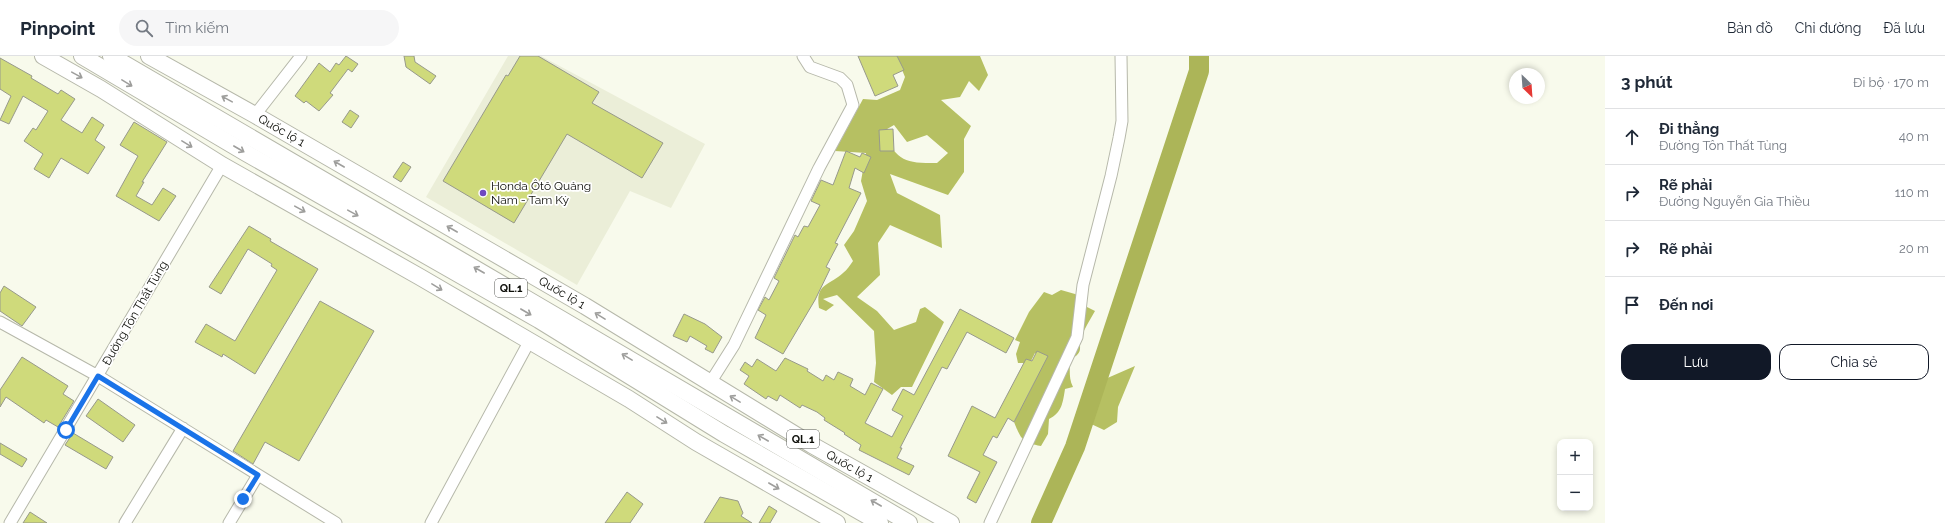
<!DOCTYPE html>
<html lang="vi">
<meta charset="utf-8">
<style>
body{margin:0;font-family:Raleway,sans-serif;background:#f6f6f7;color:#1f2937}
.controls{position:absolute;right:12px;bottom:12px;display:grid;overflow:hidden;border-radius:8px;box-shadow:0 2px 6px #0003}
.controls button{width:36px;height:36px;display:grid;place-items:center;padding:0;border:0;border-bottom:1px solid #e0e1e3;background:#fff;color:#1f2937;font:20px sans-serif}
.compass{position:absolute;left:1509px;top:12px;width:36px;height:36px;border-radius:50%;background:#fff;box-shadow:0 2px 6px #0003;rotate:155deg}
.stop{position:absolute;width:12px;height:12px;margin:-9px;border:3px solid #1a73e8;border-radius:50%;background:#fff}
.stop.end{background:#1a73e8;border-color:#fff;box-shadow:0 1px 4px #0008}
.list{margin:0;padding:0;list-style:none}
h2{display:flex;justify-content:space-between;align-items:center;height:52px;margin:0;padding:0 16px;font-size:17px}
h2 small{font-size:13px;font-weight:400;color:#747a83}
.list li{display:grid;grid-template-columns:26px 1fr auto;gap:12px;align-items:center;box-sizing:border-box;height:56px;padding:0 16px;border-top:1px solid #e0e1e3}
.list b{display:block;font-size:15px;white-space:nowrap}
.list p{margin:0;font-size:13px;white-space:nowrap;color:#747a83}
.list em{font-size:13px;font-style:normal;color:#747a83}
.actions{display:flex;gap:8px;padding:12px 16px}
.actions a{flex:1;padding:9px 0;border:1px solid #111827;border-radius:12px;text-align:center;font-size:14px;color:#111827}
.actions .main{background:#111827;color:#fff}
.icon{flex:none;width:22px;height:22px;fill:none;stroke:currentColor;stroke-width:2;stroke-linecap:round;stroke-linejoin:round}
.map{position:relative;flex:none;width:1605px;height:467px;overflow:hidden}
header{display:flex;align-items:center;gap:24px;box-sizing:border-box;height:56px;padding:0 20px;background:#fff;border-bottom:1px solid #e0e1e3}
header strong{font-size:19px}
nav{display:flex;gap:22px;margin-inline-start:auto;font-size:14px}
.search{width:280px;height:36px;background:#f6f6f7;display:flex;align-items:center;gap:10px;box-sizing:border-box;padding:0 14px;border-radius:22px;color:#747a83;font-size:15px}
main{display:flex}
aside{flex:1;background:#fff}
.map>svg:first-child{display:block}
.built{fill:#ebeed8}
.forest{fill:#b6c062;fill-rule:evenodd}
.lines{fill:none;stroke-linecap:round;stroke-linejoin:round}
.river{stroke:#acb558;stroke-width:20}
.building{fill:#cfda7b;stroke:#97998b}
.minor-casing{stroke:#b6b8aa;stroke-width:13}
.highway-casing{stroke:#b6b8aa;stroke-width:18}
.minor{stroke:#fff;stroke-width:11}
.highway{stroke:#fff;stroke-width:16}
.oneway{stroke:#9e9e9c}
.route{stroke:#1a73e8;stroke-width:5}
.poi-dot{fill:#6f48c1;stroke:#fff;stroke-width:1.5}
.labels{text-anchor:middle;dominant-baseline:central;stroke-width:3.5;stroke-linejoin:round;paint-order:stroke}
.shield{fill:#fff;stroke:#555652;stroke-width:1}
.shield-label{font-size:11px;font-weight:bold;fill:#0c0d08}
.street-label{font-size:12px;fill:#0c0d08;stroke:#fff}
.poi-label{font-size:12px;fill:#0c0d08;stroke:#fff;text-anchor:start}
</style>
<header>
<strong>Pinpoint</strong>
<div class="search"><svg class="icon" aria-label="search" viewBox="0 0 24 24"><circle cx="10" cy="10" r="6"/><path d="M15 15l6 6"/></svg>Tìm kiếm</div>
<nav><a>Bản đồ</a><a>Chỉ đường</a><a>Đã lưu</a></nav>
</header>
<main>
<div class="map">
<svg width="1605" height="467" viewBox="0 0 1605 467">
<rect width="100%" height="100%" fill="#f8faec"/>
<!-- built -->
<path class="built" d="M 508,0 L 541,0 L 705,88 L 671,152 L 630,135 L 577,229 L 426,141 Z"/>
<!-- forest -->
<path class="forest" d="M 893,0 L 980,0 L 988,19 L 979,35 L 969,25 L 960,41 L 941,44 L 971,70 L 964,83 L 964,116 L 948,139 L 890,118 L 897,137 L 940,159 L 942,192 L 890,169 L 878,187 L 880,219 L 857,241 L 877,255 L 894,274 L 916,266 L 920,253 L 925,251 L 944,266 L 912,331 L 901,331 L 892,339 L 874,326 L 876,307 L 874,275 L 837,239 L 823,243 L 834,249 L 826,255 L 819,252 C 815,227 829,230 843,217 C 847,214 850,209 853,205 L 844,189 L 854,175 L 867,145 L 861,125 L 866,97 L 835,95 L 863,43 L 877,44 L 900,34 L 905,21 L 898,4 ZM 894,69 L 907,86 L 927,79 L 948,97 L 937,107 C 904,107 899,106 882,76 Z
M 1061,234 L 1075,238 L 1087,245 L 1087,251 L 1095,255 C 1090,264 1084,273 1081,282 C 1078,291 1084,295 1073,302 L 1068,296 C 1072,309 1067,319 1073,331 L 1065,333 C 1063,346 1062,357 1049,363 L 1048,378 L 1041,390 C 1022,387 1021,383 1014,366 L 1046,303 L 1035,297 L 1030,307 L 1018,307 L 1016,298 L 1020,286 L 1015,284 L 1029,256 L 1044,236 L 1052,239 Z
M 1135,310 L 1118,351 L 1117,366 L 1104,374 L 1089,367 L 1087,381 L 1075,391 L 1096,327 Z"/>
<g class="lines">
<!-- river -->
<path class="river" d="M 1041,467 L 1075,391 L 1199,15 L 1199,0"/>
</g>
<!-- building -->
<path class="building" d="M 346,0 L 358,8 L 352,16 L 348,13 L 330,37 L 333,39 L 319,55 L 306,45 L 304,47 L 295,40 L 319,7 L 330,16 L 336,7 L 339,9 Z
M 404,0 L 414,0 L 415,6 L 436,20 L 430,28 L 406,11 Z
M 520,0 L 538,0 L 599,36 L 592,47 L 663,87 L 642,122 L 567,78 L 514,167 L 443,125 L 506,19 L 508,20 Z
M 858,0 L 897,0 L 904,14 L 893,19 L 898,30 L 875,40 Z
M 0,2 L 32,20 L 31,22 L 58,38 L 61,34 L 75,43 L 61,64 L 82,77 L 92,61 L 104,69 L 95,84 L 105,91 L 88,118 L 61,102 L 49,122 L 34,113 L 43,98 L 24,85 L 33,72 L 36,74 L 48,55 L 23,40 L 9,68 L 0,64 L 11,40 L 0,33 Z
M 350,54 L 359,60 L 351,72 L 342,66 Z
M 134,66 L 167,86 L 142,126 L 144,126 L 136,140 L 152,149 L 163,132 L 176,140 L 159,165 L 116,140 L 138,100 L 120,89 Z
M 893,73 L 894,95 L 880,95 L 879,74 Z
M 846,95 L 860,101 L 862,97 L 871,101 L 864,117 L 855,112 L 849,132 L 861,137 L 835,187 L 838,188 L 826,211 L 830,213 L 815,244 L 783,298 L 755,282 L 766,259 L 758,254 L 765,241 L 769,244 L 779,225 L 774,222 L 795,179 L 798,181 L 804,170 L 808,171 L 820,149 L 811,145 L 821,124 L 833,129 Z
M 403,106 L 411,111 L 401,126 L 393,121 Z
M 249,170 L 271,183 L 270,185 L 318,213 L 255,318 L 223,298 L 222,301 L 195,286 L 206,268 L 235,285 L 277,214 L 271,210 L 272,208 L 248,193 L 221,238 L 209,231 Z
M 4,230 L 36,251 L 22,270 L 0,255 L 0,237 Z
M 320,245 L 374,275 L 299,405 L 265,386 L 253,408 L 233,395 Z
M 960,253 L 1014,282 L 1006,297 L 967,276 L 947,313 L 942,311 L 900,392 L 902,392 L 897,402 L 914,410 L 909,419 L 859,394 L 861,389 L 844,378 L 845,377 L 824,364 L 825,362 L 817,356 L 802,349 L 800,352 L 780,339 L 777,345 L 768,340 L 766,343 L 744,328 L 749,320 L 740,314 L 745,306 L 752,311 L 757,303 L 776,315 L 785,302 L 808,313 L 807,315 L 823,325 L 826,319 L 834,324 L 838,316 L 853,323 L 850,330 L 865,339 L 871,327 L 883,333 L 865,367 L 892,381 L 903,360 L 892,354 L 903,333 L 914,339 Z
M 684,258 L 705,268 L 722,281 L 713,297 L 705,293 L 707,290 L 690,280 L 687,286 L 673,280 Z
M 1037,295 L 1048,300 L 1014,366 L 1008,362 L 997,382 L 993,380 L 983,399 L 997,406 L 976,447 L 967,442 L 980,416 L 948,400 L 972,350 L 995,362 L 1026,303 L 1032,305 Z
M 22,301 L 68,330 L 63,338 L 74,345 L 58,371 L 46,364 L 44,367 L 6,341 L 0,351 L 0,334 Z
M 98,343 L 135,369 L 123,386 L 86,360 Z
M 73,377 L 113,401 L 106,413 L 65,389 Z
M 0,387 L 27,403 L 22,411 L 0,398 Z
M 627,436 L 643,448 L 630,467 L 605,467 Z
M 720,441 L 738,445 L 743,457 L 741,460 L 752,467 L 704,467 Z
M 769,450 L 777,455 L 770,467 L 759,467 Z
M 30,456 L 47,467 L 23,467 Z"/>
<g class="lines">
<defs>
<path id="minor" d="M 255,59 L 301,0
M 0,266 L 98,320 L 336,467
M 710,327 L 734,289 L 819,112 L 853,49 L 847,29 L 840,22 L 810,11 L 803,0
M 10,467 L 222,109
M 125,467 L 183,372
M 229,467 L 258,419
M 431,467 L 529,286
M 990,467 L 1077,281 L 1083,229 L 1111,120 L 1119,82 L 1122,65 L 1121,0"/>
<g id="highway">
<path d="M 43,0 L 101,33 L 222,109 L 420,221 L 629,343 L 696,386 L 837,467"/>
<path d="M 82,0 L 246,97 L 539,264 L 724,378 L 880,467"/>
<path d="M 111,0 C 377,155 644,311 909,467"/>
<path id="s1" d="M 149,0 L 255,59 L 585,250 L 812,389 L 951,467"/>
</g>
</defs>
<!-- minor casing -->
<use href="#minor" class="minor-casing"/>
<!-- highway casing -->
<use href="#highway" class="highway-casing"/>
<!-- minor -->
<use href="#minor" class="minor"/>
<!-- highway -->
<use href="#highway" class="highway"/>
</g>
<!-- one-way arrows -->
<defs><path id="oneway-shaft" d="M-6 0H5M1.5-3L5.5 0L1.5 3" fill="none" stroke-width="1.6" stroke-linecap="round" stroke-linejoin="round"/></defs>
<g class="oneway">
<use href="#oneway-shaft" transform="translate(77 19) rotate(29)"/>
<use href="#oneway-shaft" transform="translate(127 27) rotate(31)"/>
<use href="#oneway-shaft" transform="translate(227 43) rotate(-151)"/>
<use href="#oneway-shaft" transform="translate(187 88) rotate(31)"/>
<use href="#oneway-shaft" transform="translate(239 93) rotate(30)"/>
<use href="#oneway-shaft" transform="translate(339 108) rotate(-150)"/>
<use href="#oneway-shaft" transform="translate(300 153) rotate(29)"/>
<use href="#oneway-shaft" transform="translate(353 157) rotate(29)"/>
<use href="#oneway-shaft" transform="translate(452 173) rotate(-150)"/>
<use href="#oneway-shaft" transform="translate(479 214) rotate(-150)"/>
<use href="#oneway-shaft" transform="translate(437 231) rotate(31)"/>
<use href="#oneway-shaft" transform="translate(526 256) rotate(30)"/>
<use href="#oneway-shaft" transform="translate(600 260) rotate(-148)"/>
<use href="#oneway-shaft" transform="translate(627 301) rotate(-149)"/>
<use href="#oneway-shaft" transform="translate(735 343) rotate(-149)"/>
<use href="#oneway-shaft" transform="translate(662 364) rotate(32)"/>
<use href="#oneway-shaft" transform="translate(763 382) rotate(-150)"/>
<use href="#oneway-shaft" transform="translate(774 430) rotate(30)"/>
<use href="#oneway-shaft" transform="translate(876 447) rotate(-150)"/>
</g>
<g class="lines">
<!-- route -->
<path class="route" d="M 66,374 L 98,320 L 258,419 L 243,443"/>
</g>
<!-- markers -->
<circle class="poi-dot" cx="483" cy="137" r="4"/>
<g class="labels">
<!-- shield labels -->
<g class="shield">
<rect x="495" y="223" width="32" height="18" rx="3"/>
<rect x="787" y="374" width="32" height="18" rx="3"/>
</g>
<g class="shield-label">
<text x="511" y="232">QL.1</text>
<text x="803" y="383">QL.1</text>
</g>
<!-- street labels -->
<g class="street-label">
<text stroke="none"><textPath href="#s1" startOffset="152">Quốc lộ 1</textPath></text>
<text stroke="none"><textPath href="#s1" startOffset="476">Quốc lộ 1</textPath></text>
<text transform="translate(135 257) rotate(-60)">Đường Tôn Thất Tùng</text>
<text stroke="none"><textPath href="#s1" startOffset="812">Quốc lộ 1</textPath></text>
</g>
<!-- poi labels -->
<g class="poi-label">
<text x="491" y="130">Honda Ôtô Quảng<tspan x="491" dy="14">Nam - Tam Kỳ</tspan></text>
</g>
</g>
</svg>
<div class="controls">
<button>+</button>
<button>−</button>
</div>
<svg class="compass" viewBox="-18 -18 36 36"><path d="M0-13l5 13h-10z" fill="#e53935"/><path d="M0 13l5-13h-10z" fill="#747a83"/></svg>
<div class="stop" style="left:66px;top:374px"></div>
<div class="stop end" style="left:243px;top:443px"></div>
</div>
<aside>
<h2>3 phút<small>Đi bộ · 170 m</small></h2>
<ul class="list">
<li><svg class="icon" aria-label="ahead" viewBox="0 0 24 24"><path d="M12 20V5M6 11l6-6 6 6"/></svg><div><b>Đi thẳng</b><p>Đường Tôn Thất Tùng</p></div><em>40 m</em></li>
<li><svg class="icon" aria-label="right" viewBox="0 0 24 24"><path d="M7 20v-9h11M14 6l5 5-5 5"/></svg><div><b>Rẽ phải</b><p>Đường Nguyễn Gia Thiều</p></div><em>110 m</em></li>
<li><svg class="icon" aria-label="right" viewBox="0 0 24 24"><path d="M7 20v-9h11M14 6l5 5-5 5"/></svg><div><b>Rẽ phải</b></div><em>20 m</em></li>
<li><svg class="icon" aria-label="arrive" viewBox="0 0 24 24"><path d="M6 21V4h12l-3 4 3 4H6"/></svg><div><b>Đến nơi</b></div></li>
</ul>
<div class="actions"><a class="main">Lưu</a><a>Chia sẻ</a></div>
</aside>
</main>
